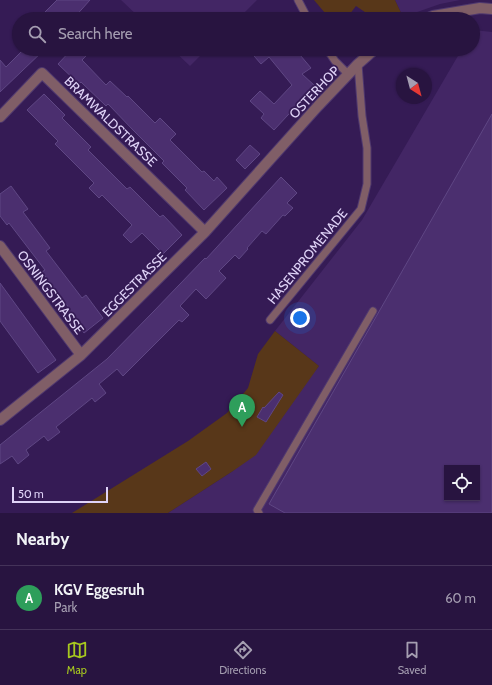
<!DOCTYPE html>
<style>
body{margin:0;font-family:Cabin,sans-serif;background:#34214b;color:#f1f3f6}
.controls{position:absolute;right:12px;bottom:12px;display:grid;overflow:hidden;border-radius:0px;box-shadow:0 1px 3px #0004}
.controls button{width:36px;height:36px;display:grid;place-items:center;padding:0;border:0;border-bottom:1px solid #443359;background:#281440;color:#f1f3f6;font:20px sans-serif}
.compass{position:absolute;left:396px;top:68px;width:36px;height:36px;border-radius:50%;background:#281440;box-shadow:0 1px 3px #0004;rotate:144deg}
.scale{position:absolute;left:12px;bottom:10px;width:96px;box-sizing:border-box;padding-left:4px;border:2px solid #e0d4f8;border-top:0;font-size:11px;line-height:14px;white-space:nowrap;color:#e0d4f8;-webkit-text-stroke:3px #351b55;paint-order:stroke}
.you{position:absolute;left:300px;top:318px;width:14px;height:14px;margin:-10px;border:3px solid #fff;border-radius:50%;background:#1a73e8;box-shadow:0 0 0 6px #1a73e833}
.badge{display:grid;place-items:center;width:26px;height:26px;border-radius:50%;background:#a7c81f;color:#fff;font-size:13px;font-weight:700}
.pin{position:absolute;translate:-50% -33px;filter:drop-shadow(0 1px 2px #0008)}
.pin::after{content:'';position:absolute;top:21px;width:14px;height:12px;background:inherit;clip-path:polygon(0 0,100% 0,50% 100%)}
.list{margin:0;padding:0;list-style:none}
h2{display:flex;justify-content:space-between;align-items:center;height:52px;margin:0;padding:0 16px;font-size:17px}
h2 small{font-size:13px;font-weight:400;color:#a59eb1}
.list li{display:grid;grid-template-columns:26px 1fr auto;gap:12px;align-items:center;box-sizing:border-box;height:64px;padding:0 16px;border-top:1px solid #443359}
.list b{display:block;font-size:15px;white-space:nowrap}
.list p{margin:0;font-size:13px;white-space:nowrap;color:#a59eb1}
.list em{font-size:13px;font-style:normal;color:#a59eb1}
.icon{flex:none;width:22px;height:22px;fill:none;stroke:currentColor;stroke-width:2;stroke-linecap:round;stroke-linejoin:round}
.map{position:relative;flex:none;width:492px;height:513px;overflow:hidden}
.search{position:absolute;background:#281440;box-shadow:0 1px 3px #0004;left:12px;right:12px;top:12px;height:44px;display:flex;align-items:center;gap:10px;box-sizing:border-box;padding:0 14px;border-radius:22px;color:#a59eb1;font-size:15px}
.sheet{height:116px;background:#281440}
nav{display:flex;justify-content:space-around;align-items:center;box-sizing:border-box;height:56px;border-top:1px solid #443359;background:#281440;font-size:11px;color:#a59eb1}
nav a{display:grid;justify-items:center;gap:2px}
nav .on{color:#a7c81f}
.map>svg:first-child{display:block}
.built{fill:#432665;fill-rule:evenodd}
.green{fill:#583719}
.building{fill:#4b2f6f;stroke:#5f4784;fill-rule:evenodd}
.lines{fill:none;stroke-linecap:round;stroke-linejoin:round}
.lane-casing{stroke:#50396f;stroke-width:9}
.street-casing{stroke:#50396f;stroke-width:12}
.lane{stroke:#805e67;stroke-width:7}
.street{stroke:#805e67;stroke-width:10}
.labels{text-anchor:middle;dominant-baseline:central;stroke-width:3.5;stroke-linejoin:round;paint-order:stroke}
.street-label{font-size:13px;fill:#e0d4f8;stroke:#351b55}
</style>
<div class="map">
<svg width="492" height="513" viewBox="0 0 492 513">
<rect width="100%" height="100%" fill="#351b55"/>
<!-- built -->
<path class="built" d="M 121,0 L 257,0 L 238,19 L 141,19 Z
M 395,0 L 460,0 L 440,4 L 403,17 Z
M 473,30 L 492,32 L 492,513 L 168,513 L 233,471 L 319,366 L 275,331 L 362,220 L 462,49 L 473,49 ZM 447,468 L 477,468 L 477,498 L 447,498 Z
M 172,49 L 207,49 L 190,66 Z"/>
<!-- green -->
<path class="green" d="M 314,0 L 395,0 L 403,17 L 399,19 L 375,19 L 356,6 L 346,19 L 330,19 Z
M 275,331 L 319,366 L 256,455 L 233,471 L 168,513 L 72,513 L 188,441 L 227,413 L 248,388 L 258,354 Z"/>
<!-- building -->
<path class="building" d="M 57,0 L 90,0 L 73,19 L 38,19 Z
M 24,49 L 45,49 L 0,92 L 0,60 L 6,67 Z
M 72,49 L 81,49 L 87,55 L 82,60 L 106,85 L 110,81 L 127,97 L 128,96 L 155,123 L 160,118 L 176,134 L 170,140 L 202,172 L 204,171 L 214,181 L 217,177 L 227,188 L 204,210 L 185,190 L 187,188 L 162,163 L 164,161 L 133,130 L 108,104 L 106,106 L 81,82 L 79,84 L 58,64 Z
M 248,49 L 295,49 L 311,68 L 302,74 L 315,86 L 274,130 L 261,118 L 264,114 L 250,101 L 260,91 L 274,104 L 292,85 L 269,57 L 261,64 Z
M 44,94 L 65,115 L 62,118 L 91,147 L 88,150 L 127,189 L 130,187 L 160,217 L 163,215 L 182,235 L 163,254 L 142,233 L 131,243 L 123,235 L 132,225 L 102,195 L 99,198 L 89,188 L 94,183 L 55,144 L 58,141 L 27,110 Z
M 492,114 L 492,513 L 285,513 L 269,504 ZM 447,468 L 477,468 L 477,498 L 447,498 Z
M 250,145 L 260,154 L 245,169 L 236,160 Z
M 281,177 L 297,193 L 287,203 L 293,208 L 285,216 L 283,215 L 266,234 L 262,231 L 247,248 L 248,249 L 239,259 L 235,255 L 219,271 L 226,278 L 206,299 L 196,289 L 180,306 L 189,315 L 182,322 L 179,320 L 123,376 L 117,369 L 99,384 L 106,393 L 95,402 L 92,398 L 56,427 L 60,432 L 48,441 L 44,436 L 26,450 L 29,455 L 18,464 L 12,456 L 0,464 L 0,445 L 107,359 L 153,312 L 205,258 L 206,259 Z
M 11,186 L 28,209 L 23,212 L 50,248 L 46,251 L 82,298 L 86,295 L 103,318 L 84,333 L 67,310 L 69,308 L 42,272 L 45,270 L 9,223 L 7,225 L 0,216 L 0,194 Z
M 0,283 L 56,360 L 38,373 L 0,321 Z
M 279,392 L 283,395 L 266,422 L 257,417 L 263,407 L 264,408 Z
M 206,462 L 211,469 L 202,476 L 196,469 Z"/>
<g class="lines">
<defs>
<path id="lane" d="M 298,0 L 308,19
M 327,49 L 335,61 L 348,74
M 270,320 L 361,209 L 367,184 L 367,148 L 362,116 L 358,64
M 259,513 L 257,510 L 373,311"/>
<path id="street" d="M 426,19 L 433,16 L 480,8 L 492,9
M 0,117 L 42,73 L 205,232
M 0,246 L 81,355
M 0,420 L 81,355 L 205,232 L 318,106 L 358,64 L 375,49"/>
</defs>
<!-- lane casing -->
<use href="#lane" class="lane-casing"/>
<!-- street casing -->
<use href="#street" class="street-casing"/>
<!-- lane -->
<use href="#lane" class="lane"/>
<!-- street -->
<use href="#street" class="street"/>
</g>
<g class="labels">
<!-- street labels -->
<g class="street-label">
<text transform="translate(314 92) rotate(-47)">OSTERHOP</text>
<text transform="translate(111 121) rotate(44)">BRAMWALDSTRASSE</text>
<text transform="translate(307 256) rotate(-51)">HASENPROMENADE</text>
<text transform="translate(134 284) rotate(-45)">EGGESTRASSE</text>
<text transform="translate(51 292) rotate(53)">OSNINGSTRASSE</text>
</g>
</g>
</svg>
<div class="controls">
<button><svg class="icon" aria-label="locate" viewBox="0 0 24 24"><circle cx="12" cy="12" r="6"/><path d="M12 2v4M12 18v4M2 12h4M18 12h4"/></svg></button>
</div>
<svg class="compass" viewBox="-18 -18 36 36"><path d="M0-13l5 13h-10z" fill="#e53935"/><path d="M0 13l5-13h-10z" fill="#a59eb1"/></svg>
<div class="scale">50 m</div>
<div class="you"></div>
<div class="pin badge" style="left:242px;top:427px;background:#2e9e5b">A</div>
<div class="search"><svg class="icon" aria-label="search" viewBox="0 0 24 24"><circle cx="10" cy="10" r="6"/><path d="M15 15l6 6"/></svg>Search here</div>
</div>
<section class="sheet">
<h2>Nearby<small></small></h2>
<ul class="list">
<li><span class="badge" style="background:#2e9e5b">A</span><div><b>KGV Eggesruh</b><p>Park</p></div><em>60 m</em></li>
</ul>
</section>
<nav>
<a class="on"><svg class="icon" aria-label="map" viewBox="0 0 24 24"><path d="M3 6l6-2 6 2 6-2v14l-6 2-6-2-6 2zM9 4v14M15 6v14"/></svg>Map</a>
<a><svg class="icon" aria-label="directions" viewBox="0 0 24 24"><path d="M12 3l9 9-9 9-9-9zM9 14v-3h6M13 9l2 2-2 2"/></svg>Directions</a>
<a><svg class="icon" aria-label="saved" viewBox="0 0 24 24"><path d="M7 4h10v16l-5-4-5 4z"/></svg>Saved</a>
</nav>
